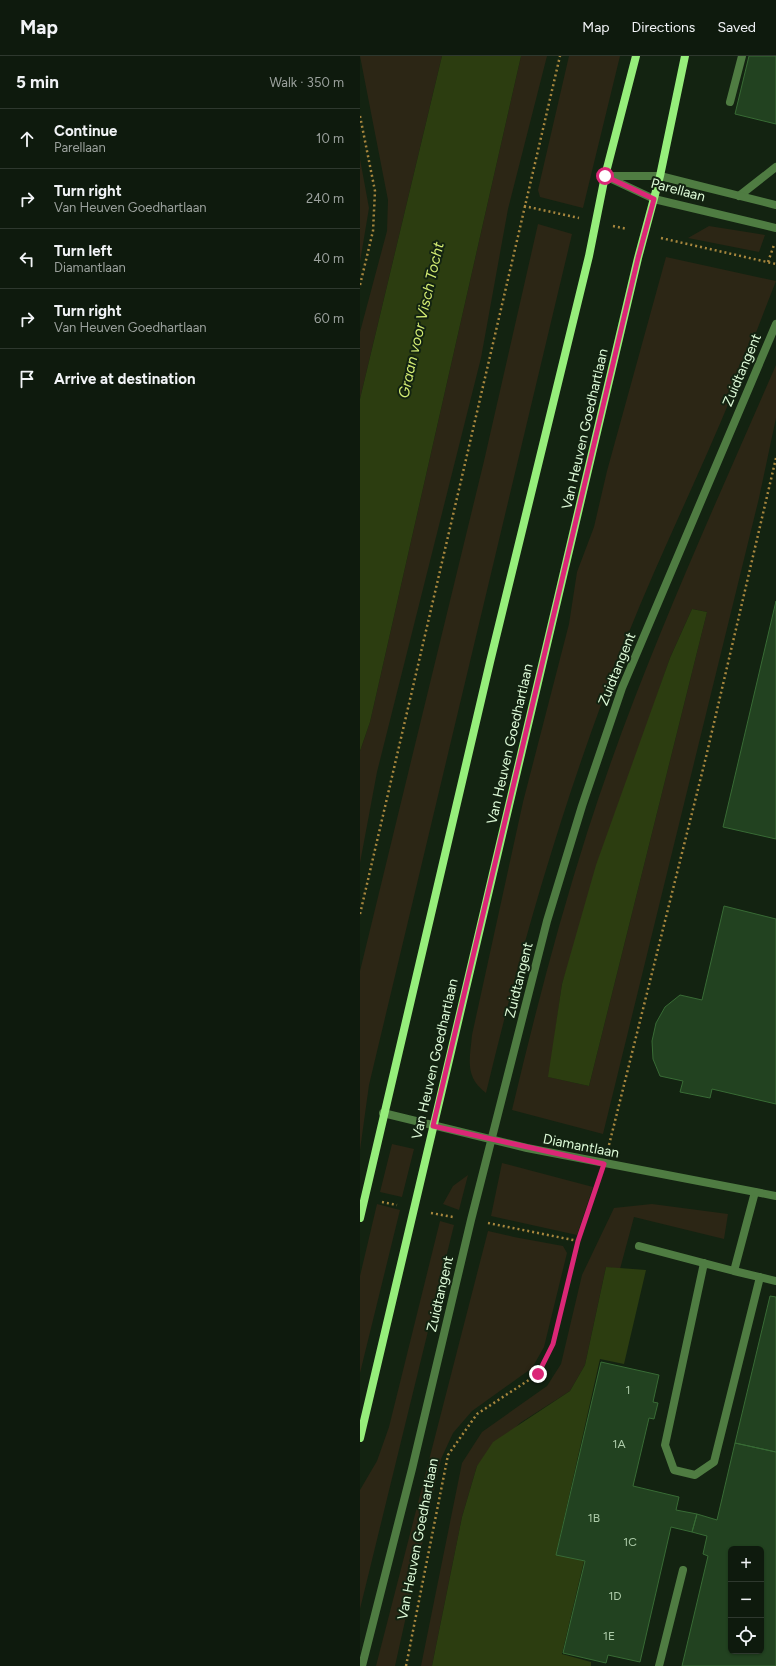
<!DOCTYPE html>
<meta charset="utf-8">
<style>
body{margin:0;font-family:Figtree,sans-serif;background:#1c271b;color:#f1f3f6}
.controls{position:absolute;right:12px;bottom:12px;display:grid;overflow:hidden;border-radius:6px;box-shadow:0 1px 3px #0004}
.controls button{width:36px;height:36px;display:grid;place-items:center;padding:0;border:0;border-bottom:1px solid #2e382e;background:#0e1a0d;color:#f1f3f6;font:20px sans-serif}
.stop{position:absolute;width:12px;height:12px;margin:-9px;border:3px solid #db2777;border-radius:50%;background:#fff}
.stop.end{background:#db2777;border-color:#fff;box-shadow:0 1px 4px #0008}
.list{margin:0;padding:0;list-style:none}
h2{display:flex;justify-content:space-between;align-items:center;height:52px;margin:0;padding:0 16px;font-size:17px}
h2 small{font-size:13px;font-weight:400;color:#9ba19d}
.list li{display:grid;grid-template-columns:26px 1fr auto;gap:12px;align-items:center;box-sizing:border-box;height:60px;padding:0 16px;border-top:1px solid #2e382e}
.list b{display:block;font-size:15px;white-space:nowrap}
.list p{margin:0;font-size:13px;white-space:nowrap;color:#9ba19d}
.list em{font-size:13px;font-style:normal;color:#9ba19d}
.icon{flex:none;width:22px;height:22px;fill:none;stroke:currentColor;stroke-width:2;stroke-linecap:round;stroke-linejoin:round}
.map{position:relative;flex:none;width:416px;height:1610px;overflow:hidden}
header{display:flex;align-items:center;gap:24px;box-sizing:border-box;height:56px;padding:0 20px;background:#0e1a0d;border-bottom:1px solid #2e382e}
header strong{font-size:19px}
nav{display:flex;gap:22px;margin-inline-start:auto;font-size:14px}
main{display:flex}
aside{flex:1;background:#0e1a0d}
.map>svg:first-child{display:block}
.green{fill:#2c2615;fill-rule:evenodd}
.water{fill:#2c3d10}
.building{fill:#224220;stroke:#386b35;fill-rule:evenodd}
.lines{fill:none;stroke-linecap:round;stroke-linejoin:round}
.path{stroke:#a8873e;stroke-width:2.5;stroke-dasharray:2 3;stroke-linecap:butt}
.lane{stroke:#4f7c42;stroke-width:8}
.street{stroke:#4f7c42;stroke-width:8}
.secondary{stroke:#96ee7b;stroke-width:8}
.route{stroke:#db2777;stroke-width:5}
.labels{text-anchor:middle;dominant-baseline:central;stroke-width:4;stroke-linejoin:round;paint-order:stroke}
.number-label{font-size:12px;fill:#aeccaa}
.street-label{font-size:14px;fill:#ddfad8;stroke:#132311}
.water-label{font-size:15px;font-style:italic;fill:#d4ed73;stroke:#132311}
</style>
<header>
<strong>Map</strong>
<nav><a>Map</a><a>Directions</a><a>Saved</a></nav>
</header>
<main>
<aside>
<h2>5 min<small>Walk · 350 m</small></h2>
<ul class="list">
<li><svg class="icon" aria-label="ahead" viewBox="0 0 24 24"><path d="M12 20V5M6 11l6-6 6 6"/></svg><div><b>Continue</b><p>Parellaan</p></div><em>10 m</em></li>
<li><svg class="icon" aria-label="right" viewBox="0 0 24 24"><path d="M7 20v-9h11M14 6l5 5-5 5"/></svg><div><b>Turn right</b><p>Van Heuven Goedhartlaan</p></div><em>240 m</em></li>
<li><svg class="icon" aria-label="left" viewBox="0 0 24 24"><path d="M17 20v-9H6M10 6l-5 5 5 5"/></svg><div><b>Turn left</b><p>Diamantlaan</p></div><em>40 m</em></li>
<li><svg class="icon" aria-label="right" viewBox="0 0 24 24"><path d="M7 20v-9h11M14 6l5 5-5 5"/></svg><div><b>Turn right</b><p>Van Heuven Goedhartlaan</p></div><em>60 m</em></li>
<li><svg class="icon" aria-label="arrive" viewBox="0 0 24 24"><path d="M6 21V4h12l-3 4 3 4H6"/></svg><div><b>Arrive at destination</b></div></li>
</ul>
</aside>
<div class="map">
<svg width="416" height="1610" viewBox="0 0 416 1610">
<rect width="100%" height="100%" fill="#132311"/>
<!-- green -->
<path class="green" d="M 0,0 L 82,0 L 0,343 L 0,276 L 27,175 L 28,144 Z
M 161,0 L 187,0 L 148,153 L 121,302 L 17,716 L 0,807 L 0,695 L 10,666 Z
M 209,0 L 260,0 L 223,152 L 180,141 L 178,134 Z
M 0,103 L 9,152 L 0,206 Z
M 178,168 L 212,178 L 9,1029 L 0,1094 L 0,915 L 124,405 Z
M 349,170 L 405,179 L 399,196 L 328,182 Z
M 306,201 L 416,225 C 401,263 387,301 372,339 C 339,420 299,500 267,581 C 208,729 163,882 126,1037 C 104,1020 110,1003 112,979 L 163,746 L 209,568 L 217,516 L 234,471 L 247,415 Z
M 416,309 L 416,362 L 399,442 L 243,1078 L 152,1054 C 174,961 198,868 227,777 C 278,617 349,463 416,309 ZM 332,553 L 347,556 L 229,1030 L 189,1021 L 202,928 L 288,666 L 310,602 Z
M 32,1088 L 54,1093 L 42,1141 L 20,1136 Z
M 142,1107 L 233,1131 L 217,1179 L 131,1160 Z
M 108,1119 L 99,1154 L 83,1148 L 93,1130 Z
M 17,1148 L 40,1154 L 0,1317 L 0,1220 Z
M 292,1148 L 368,1158 L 364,1183 L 274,1161 L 260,1213 L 246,1211 L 225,1309 L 210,1335 L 160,1367 L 117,1410 L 102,1461 L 72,1610 L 61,1610 L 102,1407 L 122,1376 L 187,1330 L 201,1308 L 222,1219 L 254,1152 Z
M 80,1165 L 94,1169 L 0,1553 L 0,1434 L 17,1405 L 29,1371 Z
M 128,1175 L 154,1181 L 203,1190 L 207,1197 L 184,1291 L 172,1312 L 112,1355 L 93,1377 L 81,1403 L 35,1610 L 16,1610 Z"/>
<!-- water -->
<path class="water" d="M 82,0 L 161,0 L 10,666 L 0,695 L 0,343 Z
M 332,553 L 347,556 L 229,1030 L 188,1021 L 202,928 L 236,809 L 310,602 Z
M 246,1211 L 286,1214 L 264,1308 L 240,1303 L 196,1498 L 224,1505 L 202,1598 L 231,1606 L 231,1610 L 72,1610 L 102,1461 L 117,1410 L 133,1386 L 210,1335 L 225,1309 Z"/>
<!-- building -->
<path class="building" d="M 389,0 L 416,0 L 416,68 L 375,58 Z
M 416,545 L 416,783 L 363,771 Z
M 364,850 L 416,863 L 416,1048 L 352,1033 L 350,1042 L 320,1036 L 323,1025 L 300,1020 L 293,1003 L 292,985 L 296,967 L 305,951 L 320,939 L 342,944 Z
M 410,1240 L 416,1241 L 416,1396 L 375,1387 Z
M 241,1306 L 299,1319 L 293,1346 L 298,1347 L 294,1363 L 289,1362 L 273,1430 L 319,1441 L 316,1454 L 337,1458 L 332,1476 L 311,1471 L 280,1606 L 248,1599 L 246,1607 L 203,1597 L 225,1505 L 196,1499 Z
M 375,1387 L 416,1396 L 416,1610 L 322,1610 L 348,1500 L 343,1498 L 347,1480 L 332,1476 L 337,1458 L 357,1464 ZM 371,1493 L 401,1493 L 401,1595 L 371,1595 Z"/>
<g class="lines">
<!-- path -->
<path class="path" d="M 0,60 L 15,135 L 13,175 L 0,229
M 164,150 L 219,162
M 253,170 L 267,173
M 301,182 L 416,208
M 408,206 L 414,189
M 0,858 L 200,0
M 249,1089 L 346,701 L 416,402
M 22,1146 L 37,1149
M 71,1157 L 93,1161
M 128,1167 L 218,1185
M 46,1610 L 88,1399 L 117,1358 L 178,1318 L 193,1288 L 218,1185 L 239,1123"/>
<!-- lane -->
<path class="lane" d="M 370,46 L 382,0
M 379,140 L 416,111
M 279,1190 L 374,1215 L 395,1136
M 344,1207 L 305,1389 L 314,1414 L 335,1419 L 354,1406 L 400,1221
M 374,1215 L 416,1225
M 2,1610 L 52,1413 L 111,1164 L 187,865 L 222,750 L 262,632 L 416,268
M 299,1610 L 323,1514"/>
<!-- street -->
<path class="street" d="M 245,120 L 294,143 L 416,172
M 248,120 L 300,120 L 416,149
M 23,1057 L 167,1092 L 416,1140"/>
<!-- secondary -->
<path class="secondary" d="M 0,1162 L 130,606 L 229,200 L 245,120 L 276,0
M 0,1382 L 278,202 L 300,120 L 325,0"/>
</g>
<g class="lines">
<!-- route -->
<path class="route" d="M 178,1318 L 193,1288 L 218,1185 L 244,1108 L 73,1070 L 278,202 L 294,143 L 245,120"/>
</g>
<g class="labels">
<!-- number labels -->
<g class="number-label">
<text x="268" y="1334">1</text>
<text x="259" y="1388">1A</text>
<text x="234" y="1462">1B</text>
<text x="270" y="1486">1C</text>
<text x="255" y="1540">1D</text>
<text x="249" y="1580">1E</text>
</g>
<!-- street labels -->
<g class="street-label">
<text transform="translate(318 134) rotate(15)">Parellaan</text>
<text transform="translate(382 314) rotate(-67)">Zuidtangent</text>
<text transform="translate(225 373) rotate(-77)">Van Heuven Goedhartlaan</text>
<text transform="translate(257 613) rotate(-68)">Zuidtangent</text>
<text transform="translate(150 688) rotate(-77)">Van Heuven Goedhartlaan</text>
<text transform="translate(159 924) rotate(-76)">Zuidtangent</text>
<text transform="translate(75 1003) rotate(-77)">Van Heuven Goedhartlaan</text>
<text transform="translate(221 1090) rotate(11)">Diamantlaan</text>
<text transform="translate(80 1238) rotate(-77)">Zuidtangent</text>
<text transform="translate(58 1483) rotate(-79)">Van Heuven Goedhartlaan</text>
</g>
<!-- water labels -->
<g class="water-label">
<text transform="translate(61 264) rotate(-77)">Graan voor Visch Tocht</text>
</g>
</g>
</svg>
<div class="controls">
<button>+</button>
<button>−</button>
<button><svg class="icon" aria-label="locate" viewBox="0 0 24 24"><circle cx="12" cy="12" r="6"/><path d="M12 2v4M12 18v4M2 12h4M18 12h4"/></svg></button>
</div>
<div class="stop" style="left:245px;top:120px"></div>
<div class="stop end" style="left:178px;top:1318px"></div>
</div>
</main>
